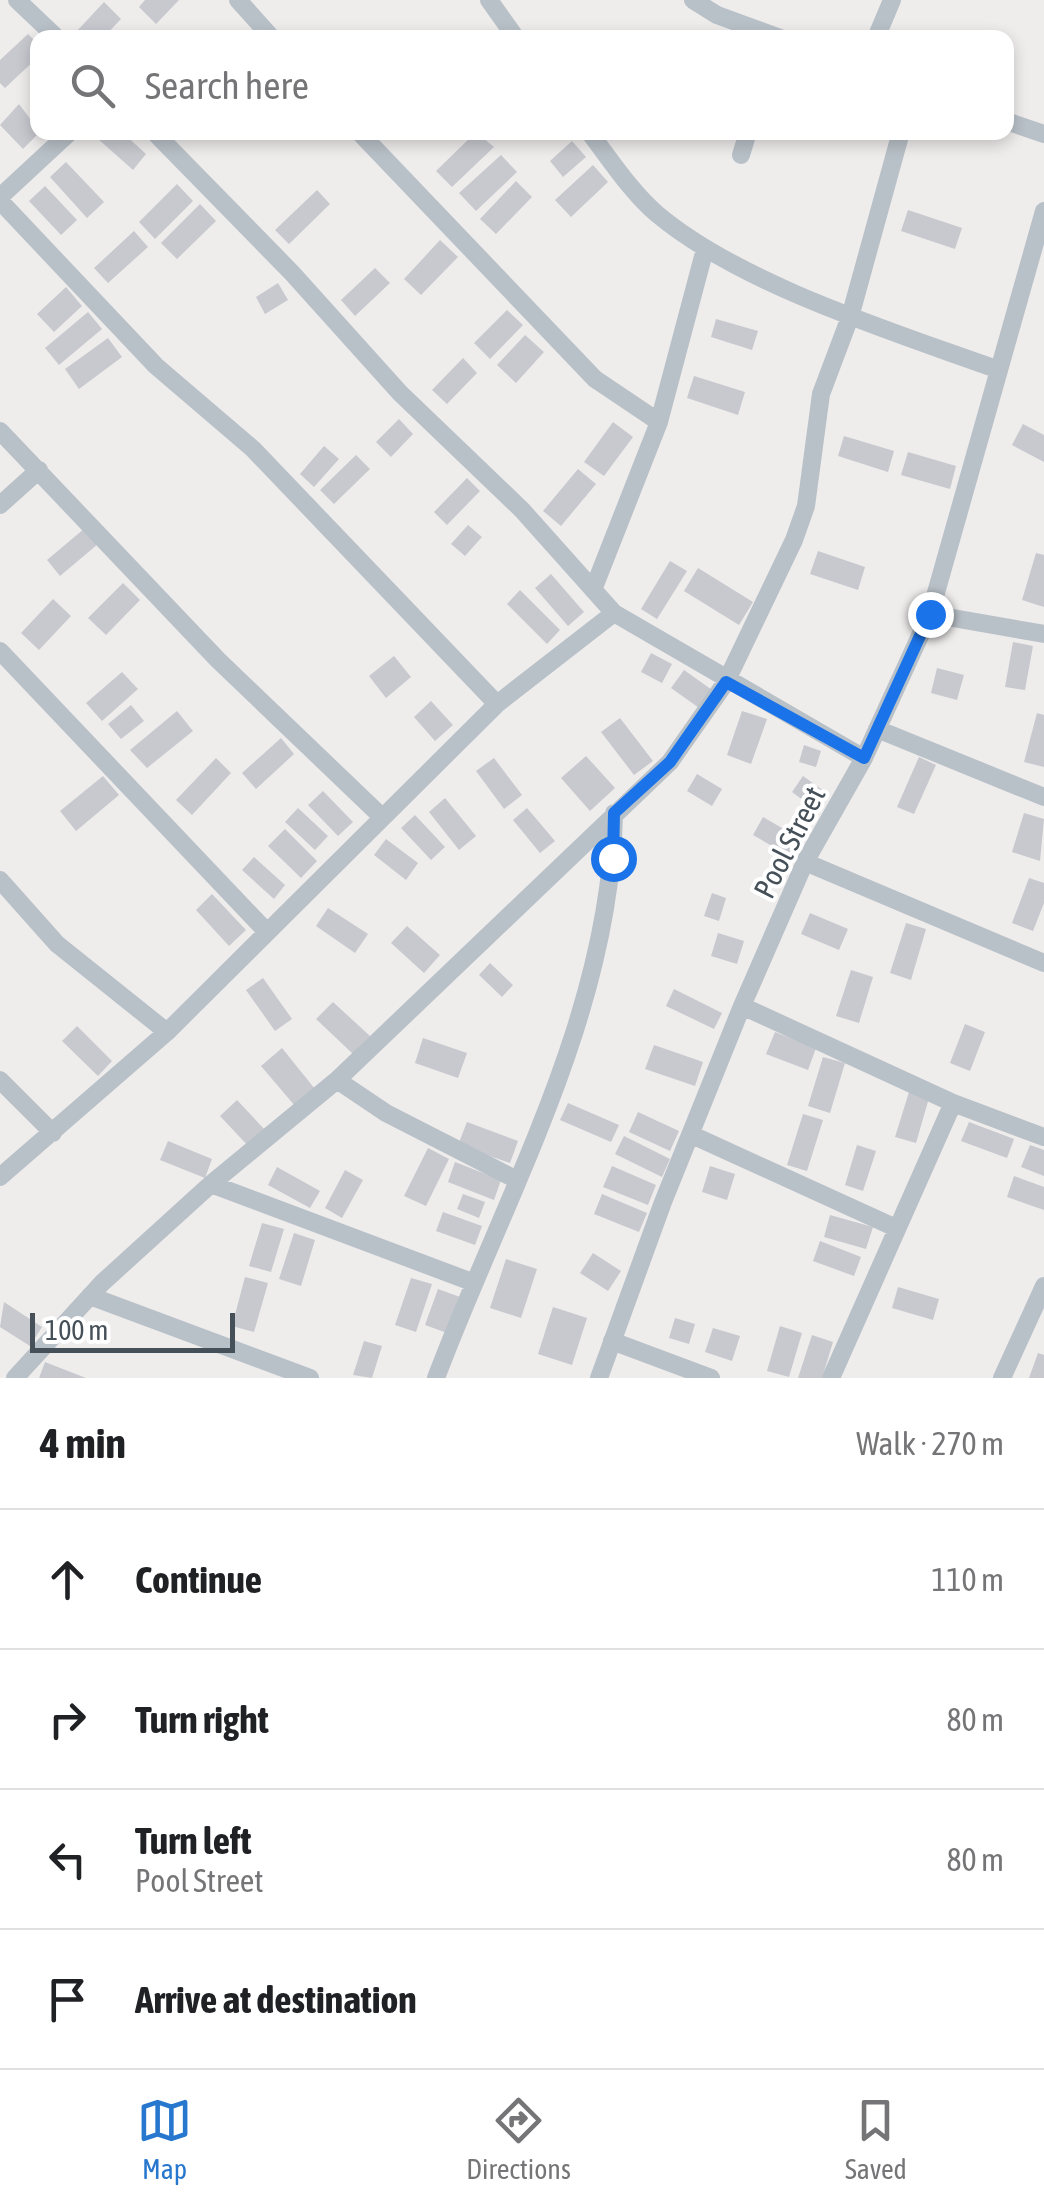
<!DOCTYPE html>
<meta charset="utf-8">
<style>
body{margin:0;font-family:"Asap Condensed",sans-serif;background:#f2f2f2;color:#202124}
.scale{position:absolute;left:30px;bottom:25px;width:205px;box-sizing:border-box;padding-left:10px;border:5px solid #465058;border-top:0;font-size:28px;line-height:35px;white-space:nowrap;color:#465058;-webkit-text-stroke:8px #fff;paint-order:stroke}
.stop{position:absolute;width:30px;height:30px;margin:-22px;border:8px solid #1a73e8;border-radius:50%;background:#fff}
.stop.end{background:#1a73e8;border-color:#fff;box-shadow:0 2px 10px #0008}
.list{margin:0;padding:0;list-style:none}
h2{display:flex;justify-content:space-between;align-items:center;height:130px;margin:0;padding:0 40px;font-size:42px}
h2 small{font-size:32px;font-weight:400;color:#757577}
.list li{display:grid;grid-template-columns:65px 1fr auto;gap:30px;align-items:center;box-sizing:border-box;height:140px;padding:0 40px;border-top:2px solid #e0e0e0}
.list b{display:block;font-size:38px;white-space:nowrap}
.list p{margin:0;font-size:32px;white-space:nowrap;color:#757577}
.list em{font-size:32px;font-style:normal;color:#757577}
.icon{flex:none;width:55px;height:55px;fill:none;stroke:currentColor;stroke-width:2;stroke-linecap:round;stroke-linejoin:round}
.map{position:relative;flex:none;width:1044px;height:1378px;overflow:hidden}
.search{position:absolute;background:#fff;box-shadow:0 5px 15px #0003;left:30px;right:30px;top:30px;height:110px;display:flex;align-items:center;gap:25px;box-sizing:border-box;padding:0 35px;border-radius:20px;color:#757577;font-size:38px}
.sheet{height:690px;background:#fff}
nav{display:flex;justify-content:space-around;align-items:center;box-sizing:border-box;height:140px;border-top:2px solid #e0e0e0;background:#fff;font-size:28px;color:#757577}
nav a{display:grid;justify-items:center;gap:5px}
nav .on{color:#2877ce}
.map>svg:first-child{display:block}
.building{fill:#c7c9cf}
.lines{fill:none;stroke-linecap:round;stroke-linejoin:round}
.minor{stroke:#b9c1c8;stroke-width:18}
.route{stroke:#1a73e8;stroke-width:12}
.labels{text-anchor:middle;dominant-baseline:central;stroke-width:8;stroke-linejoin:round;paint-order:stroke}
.street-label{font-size:30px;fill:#465058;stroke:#fff}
</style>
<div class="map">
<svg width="1044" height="1378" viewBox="0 0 1044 1378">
<rect width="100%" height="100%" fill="#efecec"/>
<!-- building -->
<path class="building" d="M 145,0 L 179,0 L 156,24 L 139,7 Z
M 104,2 L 121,19 L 103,38 L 82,38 L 76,32 Z
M 28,34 L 38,44 L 38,57 L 5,88 L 0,83 L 0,60 Z
M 19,104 L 40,132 L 23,149 L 0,125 Z
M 102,132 L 122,132 L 146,154 L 133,170 L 97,138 Z
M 476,132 L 494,147 L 452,187 L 436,171 Z
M 572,141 L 586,157 L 563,177 L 550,161 Z
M 501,155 L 517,172 L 476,211 L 459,193 Z
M 66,162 L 104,202 L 87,218 L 50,177 Z
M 593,165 L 608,182 L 571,217 L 555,200 Z
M 516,181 L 532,197 L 496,234 L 480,219 Z
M 177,184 L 193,201 L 155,239 L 139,222 Z
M 45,186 L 77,220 L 61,235 L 29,201 Z
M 317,190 L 330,204 L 289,244 L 275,230 Z
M 200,204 L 216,221 L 177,259 L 161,243 Z
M 908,210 L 962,228 L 955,249 L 901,231 Z
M 134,231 L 148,247 L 108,283 L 94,268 Z
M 440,240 L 458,257 L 421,295 L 404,279 Z
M 375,268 L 390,283 L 355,316 L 341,300 Z
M 278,283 L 288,300 L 265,314 L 256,297 Z
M 66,287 L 82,306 L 54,332 L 37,314 Z
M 507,310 L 523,325 L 490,359 L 474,343 Z
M 88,312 L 102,329 L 59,365 L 45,348 Z
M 716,319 L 758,331 L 752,350 L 711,337 Z
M 525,335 L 544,352 L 516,383 L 497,365 Z
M 108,338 L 122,357 L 79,389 L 65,369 Z
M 463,358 L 477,373 L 447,404 L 432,390 Z
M 694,376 L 745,392 L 738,415 L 687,398 Z
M 399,419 L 413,434 L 391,457 L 376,442 Z
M 613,422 L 633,437 L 604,476 L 584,462 Z
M 1023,424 L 1044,435 L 1044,462 L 1012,445 Z
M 844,436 L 894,451 L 888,472 L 838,456 Z
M 324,446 L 339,459 L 314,487 L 300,474 Z
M 908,452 L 956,466 L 950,489 L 901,475 Z
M 356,455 L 370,469 L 334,504 L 320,490 Z
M 578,469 L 596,484 L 561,526 L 543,511 Z
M 467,478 L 480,491 L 447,525 L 434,512 Z
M 468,525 L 482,537 L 465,556 L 451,544 Z
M 85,528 L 98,544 L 60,576 L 47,560 Z
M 818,551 L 865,567 L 858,590 L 810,574 Z
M 1036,553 L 1044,555 L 1044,607 L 1022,600 Z
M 670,561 L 687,571 L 657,619 L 641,609 Z
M 698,568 L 753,602 L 739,625 L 684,591 Z
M 551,574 L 584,612 L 568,626 L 535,588 Z
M 123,583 L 140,600 L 106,635 L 88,618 Z
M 520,590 L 560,630 L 547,644 L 507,604 Z
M 53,599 L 71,616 L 39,650 L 21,633 Z
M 1013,642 L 1033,646 L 1025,690 L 1005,687 Z
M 651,653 L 672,664 L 662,683 L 641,672 Z
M 394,656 L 411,677 L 386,698 L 369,676 Z
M 937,668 L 964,675 L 957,700 L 931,693 Z
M 684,670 L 715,692 L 702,710 L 671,688 Z
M 122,672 L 138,689 L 102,721 L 86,703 Z
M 431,701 L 453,725 L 435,741 L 414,717 Z
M 131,705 L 144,721 L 121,739 L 108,724 Z
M 177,711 L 193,731 L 147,768 L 130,750 Z
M 742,711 L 767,719 L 751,764 L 727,755 Z
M 1037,713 L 1044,715 L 1044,767 L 1024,762 Z
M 620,718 L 653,761 L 634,775 L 601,732 Z
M 281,738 L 294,754 L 256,789 L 242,773 Z
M 804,745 L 821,751 L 816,767 L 799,762 Z
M 586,756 L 615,788 L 590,811 L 561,778 Z
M 919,757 L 936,765 L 914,814 L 897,807 Z
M 216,758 L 231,773 L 192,815 L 176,800 Z
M 494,758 L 522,795 L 504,809 L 476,771 Z
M 697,774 L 722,789 L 712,806 L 687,791 Z
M 103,776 L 119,795 L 76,831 L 60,811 Z
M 803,776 L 828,794 L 816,810 L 792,792 Z
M 323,791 L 353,822 L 338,836 L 308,805 Z
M 445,798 L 476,836 L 459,850 L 429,812 Z
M 298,808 L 328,836 L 315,850 L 285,822 Z
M 527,808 L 555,841 L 540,853 L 513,820 Z
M 1024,813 L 1044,819 L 1040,861 L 1012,852 Z
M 415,815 L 445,847 L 431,860 L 401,828 Z
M 763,817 L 801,839 L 791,857 L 753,835 Z
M 285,829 L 317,861 L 301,878 L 268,846 Z
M 386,839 L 418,863 L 406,880 L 374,855 Z
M 254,857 L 285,885 L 274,899 L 242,870 Z
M 1029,878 L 1044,883 L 1044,903 L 1033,931 L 1012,923 Z
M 712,893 L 726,898 L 719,921 L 704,916 Z
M 212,894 L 246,930 L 229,946 L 196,910 Z
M 328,908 L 368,934 L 355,953 L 316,926 Z
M 810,913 L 848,929 L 839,950 L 801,934 Z
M 906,923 L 926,929 L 911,980 L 890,973 Z
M 407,926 L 440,955 L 424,973 L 391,943 Z
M 718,933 L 744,941 L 737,964 L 711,956 Z
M 490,963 L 513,985 L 502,997 L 479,975 Z
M 851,970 L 873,977 L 859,1023 L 836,1016 Z
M 263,978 L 292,1019 L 275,1031 L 246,990 Z
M 674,989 L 722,1013 L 714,1029 L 666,1006 Z
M 333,1002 L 370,1036 L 353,1054 L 316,1019 Z
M 965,1024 L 985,1032 L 970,1071 L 950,1063 Z
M 77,1026 L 112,1061 L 98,1076 L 62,1041 Z
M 775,1032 L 816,1048 L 808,1070 L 766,1054 Z
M 423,1038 L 467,1053 L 458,1078 L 415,1063 Z
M 654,1045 L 703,1062 L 695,1086 L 645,1069 Z
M 282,1048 L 315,1089 L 295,1106 L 261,1066 Z
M 823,1057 L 845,1063 L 830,1113 L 808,1106 Z
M 909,1092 L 929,1098 L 916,1143 L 895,1137 Z
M 237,1100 L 267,1132 L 250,1148 L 220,1116 Z
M 568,1103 L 619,1125 L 611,1142 L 560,1120 Z
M 638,1112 L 679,1131 L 670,1151 L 629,1132 Z
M 803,1114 L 823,1120 L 807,1171 L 787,1165 Z
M 467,1122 L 518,1141 L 510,1163 L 458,1145 Z
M 969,1122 L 1014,1139 L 1007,1158 L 961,1141 Z
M 624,1136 L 670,1159 L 662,1177 L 615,1154 Z
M 168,1141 L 212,1159 L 205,1178 L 160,1160 Z
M 857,1145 L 876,1151 L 863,1191 L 845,1185 Z
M 1030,1145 L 1044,1150 L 1044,1176 L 1021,1167 Z
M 428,1148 L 449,1159 L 426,1206 L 404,1196 Z
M 455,1162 L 501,1180 L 494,1200 L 448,1182 Z
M 612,1166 L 656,1185 L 648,1205 L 603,1187 Z
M 710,1166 L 735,1174 L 727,1200 L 702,1192 Z
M 277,1167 L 320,1191 L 310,1208 L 268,1185 Z
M 345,1170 L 363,1180 L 342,1218 L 325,1208 Z
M 1014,1176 L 1044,1187 L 1044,1210 L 1007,1197 Z
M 463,1194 L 485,1202 L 479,1218 L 457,1209 Z
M 602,1194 L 647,1213 L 639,1232 L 594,1214 Z
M 443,1212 L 482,1226 L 475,1245 L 436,1231 Z
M 830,1215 L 873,1227 L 866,1249 L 824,1237 Z
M 262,1223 L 284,1229 L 271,1272 L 249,1266 Z
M 294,1233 L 315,1240 L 301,1286 L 279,1279 Z
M 820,1241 L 861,1257 L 854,1276 L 813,1261 Z
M 593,1253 L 621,1271 L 608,1291 L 580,1273 Z
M 506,1259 L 537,1269 L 521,1318 L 490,1308 Z
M 245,1277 L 268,1283 L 254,1332 L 232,1326 Z
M 411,1278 L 432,1284 L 416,1332 L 395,1325 Z
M 898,1287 L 939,1299 L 933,1320 L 892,1308 Z
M 438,1289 L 460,1297 L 447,1333 L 425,1325 Z
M 4,1302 L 42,1327 L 30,1346 L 0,1327 Z
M 553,1307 L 587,1318 L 572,1365 L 538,1354 Z
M 675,1318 L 695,1324 L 689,1344 L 669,1338 Z
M 780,1326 L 802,1333 L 789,1377 L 767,1371 Z
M 713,1328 L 740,1336 L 732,1361 L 705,1352 Z
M 812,1335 L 833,1342 L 822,1378 L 798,1378 Z
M 364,1341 L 382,1346 L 372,1378 L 353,1375 Z
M 1038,1353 L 1044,1355 L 1044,1378 L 1029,1378 Z
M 45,1362 L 86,1378 L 39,1378 Z"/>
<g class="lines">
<!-- minor -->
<path class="minor" d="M 17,0 L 57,38
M 238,0 L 272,38
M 489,0 L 516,38
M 693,0 L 717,15 L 780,38
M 876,38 L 892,0
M 1006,121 L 1044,134
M 154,132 L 292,273 L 400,393 L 522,510 L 614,613 L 864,758
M 359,132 L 595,379 L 659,422
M 589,132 C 610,159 631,192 657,214 C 742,285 891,331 996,369
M 741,155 L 748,132
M 0,197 L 70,132
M 0,201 L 156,366 L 253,449 L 497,704
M 0,431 L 218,660 L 382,817
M 0,505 L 39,470
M 593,590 L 659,422 L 705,249
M 930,614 L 1044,634
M 0,651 L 266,931
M 877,729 L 1044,797
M 805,862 L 1044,963
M 0,880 L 57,944 L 167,1032
M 742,1006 L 953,1103 L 1044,1137
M 0,1080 L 53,1133
M 337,1080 L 386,1113 L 517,1180
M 692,1135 L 896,1228
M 0,1177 L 167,1032 L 497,704 L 614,613
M 211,1184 L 472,1282
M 90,1296 L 310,1378
M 612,1341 L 711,1378
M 15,1378 L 102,1283 L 211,1184 L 337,1080 L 670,762 L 726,682 L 794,540 L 806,506 L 821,394 L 850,317 L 901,132
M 436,1378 C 505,1195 611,1013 614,813
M 599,1378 L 663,1202 L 742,1006 L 805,862 L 864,758 L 930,614 L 1044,211
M 831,1378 L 953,1103
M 1002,1378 L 1044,1286"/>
</g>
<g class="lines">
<!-- route -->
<path class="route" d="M 613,858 L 614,813 L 670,762 L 726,682 L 864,758 L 930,614"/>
</g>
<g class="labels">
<!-- street labels -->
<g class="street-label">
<text transform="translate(789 842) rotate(-63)">Pool Street</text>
</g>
</g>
</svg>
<div class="scale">100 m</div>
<div class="stop" style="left:613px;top:858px"></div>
<div class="stop end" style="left:930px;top:614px"></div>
<div class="search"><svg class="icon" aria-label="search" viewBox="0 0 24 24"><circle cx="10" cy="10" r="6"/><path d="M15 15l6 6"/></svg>Search here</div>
</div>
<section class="sheet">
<h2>4 min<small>Walk · 270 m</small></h2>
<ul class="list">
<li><svg class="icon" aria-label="ahead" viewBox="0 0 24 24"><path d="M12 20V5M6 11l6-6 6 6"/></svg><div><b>Continue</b></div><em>110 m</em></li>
<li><svg class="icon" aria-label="right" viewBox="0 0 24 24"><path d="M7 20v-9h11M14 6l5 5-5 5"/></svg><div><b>Turn right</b></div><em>80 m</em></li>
<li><svg class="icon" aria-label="left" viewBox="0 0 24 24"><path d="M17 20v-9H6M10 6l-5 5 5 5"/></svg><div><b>Turn left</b><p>Pool Street</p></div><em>80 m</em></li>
<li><svg class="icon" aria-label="arrive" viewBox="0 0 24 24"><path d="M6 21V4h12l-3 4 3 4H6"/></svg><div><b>Arrive at destination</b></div></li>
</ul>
</section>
<nav>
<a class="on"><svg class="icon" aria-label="map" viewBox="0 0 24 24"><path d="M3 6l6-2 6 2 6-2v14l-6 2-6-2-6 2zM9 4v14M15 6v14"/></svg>Map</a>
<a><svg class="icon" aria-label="directions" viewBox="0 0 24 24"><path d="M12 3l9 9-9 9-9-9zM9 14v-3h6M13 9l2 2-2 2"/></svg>Directions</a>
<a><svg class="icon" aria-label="saved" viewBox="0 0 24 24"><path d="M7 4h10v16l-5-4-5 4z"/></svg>Saved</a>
</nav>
